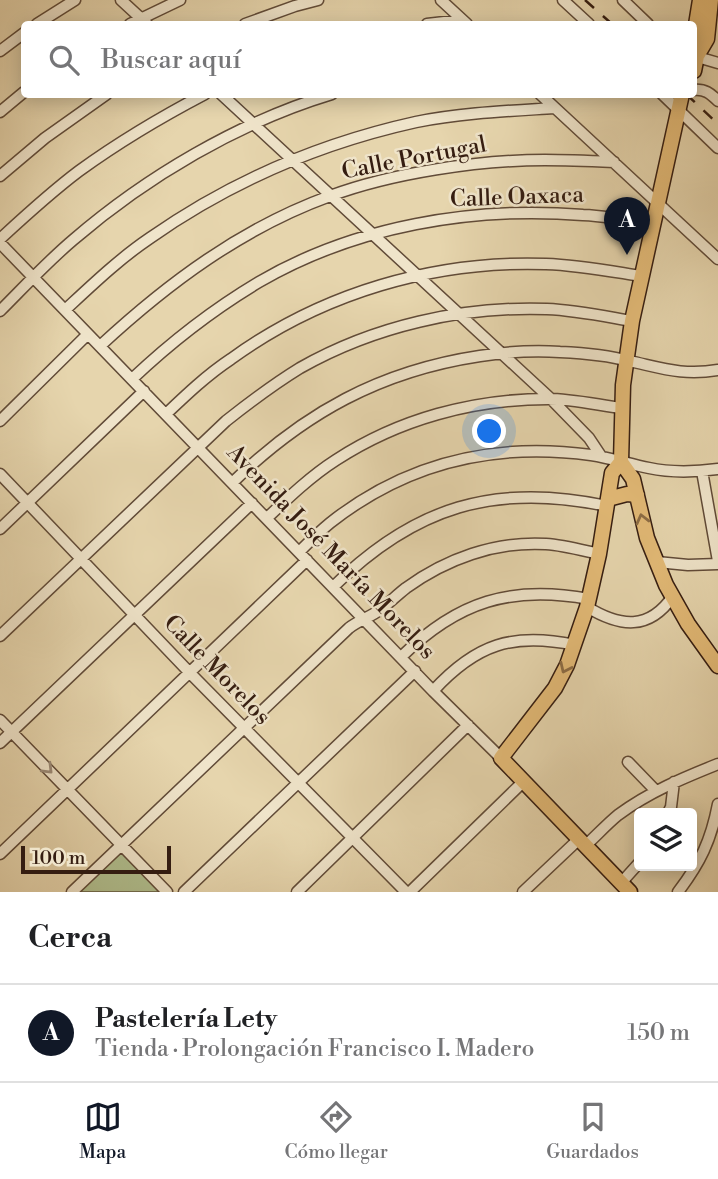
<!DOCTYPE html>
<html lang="es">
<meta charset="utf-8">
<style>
body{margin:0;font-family:"Libre Bodoni",serif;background:#f6f6f6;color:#202124}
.controls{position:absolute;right:21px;bottom:21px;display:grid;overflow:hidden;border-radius:7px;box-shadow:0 4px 18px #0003}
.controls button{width:63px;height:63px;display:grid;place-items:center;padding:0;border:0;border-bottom:2px solid #e0e0e0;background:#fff;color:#202124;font:35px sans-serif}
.scale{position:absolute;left:21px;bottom:18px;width:150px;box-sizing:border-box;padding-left:7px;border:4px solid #351d11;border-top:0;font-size:19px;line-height:24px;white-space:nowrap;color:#351d11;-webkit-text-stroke:5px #efe4ca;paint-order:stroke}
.you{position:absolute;left:490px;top:432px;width:24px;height:24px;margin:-18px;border:5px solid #fff;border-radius:50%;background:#1a73e8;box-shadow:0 0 0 10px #1a73e833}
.badge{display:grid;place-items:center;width:46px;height:46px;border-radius:50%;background:#111827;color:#fff;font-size:23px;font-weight:700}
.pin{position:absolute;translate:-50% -58px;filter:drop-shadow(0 2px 4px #0008)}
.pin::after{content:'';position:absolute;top:37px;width:24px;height:21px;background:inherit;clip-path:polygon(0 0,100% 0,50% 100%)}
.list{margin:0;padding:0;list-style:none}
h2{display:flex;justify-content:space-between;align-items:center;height:91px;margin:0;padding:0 28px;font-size:30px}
h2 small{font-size:23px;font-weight:400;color:#757577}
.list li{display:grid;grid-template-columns:46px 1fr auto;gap:21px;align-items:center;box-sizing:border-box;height:98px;padding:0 28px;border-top:2px solid #e0e0e0}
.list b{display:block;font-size:26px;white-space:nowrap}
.list p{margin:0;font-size:23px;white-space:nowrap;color:#757577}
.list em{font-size:23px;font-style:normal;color:#757577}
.icon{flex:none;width:38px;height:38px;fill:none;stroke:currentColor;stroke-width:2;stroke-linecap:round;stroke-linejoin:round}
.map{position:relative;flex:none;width:718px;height:892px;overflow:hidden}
.search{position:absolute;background:#fff;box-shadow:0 4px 18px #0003;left:21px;right:21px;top:21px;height:77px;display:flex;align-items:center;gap:18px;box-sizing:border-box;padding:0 24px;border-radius:7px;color:#757577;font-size:26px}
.sheet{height:189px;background:#fff}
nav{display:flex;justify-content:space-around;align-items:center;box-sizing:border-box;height:98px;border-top:2px solid #e0e0e0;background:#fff;font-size:19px;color:#757577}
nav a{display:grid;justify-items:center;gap:4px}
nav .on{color:#111827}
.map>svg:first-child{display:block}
.green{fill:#b0be8e;stroke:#726e50;stroke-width:2}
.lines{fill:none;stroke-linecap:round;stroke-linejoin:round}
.minor-casing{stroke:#614b38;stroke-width:13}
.major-casing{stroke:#351d11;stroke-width:17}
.minor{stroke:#efe4ca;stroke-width:10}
.major{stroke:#e3ba76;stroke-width:14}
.rail{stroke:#351d11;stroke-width:2.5;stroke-dasharray:12 12;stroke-linecap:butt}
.oneway{stroke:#8c6c44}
.oneway2{stroke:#9b8a77}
.labels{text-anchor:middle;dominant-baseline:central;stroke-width:5;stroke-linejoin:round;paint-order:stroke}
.street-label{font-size:23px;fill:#351d11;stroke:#efe4ca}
</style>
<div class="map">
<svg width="718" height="892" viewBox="0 0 718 892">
<rect width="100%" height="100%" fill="#e6d5ad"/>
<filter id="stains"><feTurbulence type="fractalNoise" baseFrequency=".00286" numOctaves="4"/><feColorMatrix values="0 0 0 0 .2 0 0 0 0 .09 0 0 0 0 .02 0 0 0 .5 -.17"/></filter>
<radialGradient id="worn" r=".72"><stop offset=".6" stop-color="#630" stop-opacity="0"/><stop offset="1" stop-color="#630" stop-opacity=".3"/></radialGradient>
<!-- green -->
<path class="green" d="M 122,848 L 164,892 L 76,892 Z"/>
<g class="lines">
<defs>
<path id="minor" d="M 121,0 L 147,24
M 441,0 L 467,24
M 563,0 L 589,24
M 623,0 L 648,24
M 37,24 L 75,0
M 130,24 L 180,0
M 245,24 L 295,6 L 318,0
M 427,24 L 462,20
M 0,51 L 24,33
M 694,56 L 718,63
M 694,90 C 705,89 710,93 718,101
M 221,94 L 551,399 L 589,438 L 601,456
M 540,94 L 718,259
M 662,94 L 718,148
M 0,112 L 24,92
M 0,176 L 45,138 L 107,94
M 0,239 C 26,215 51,192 79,171 C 119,142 161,117 205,94
M 0,243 L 433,691 L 501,758
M 65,310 C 92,285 119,259 150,238 C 230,182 321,143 416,122 C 461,113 508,111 554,108
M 0,311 C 24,287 47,262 73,240 C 146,177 239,122 332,94
M 100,346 C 168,283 242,228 330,196 C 392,173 479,160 545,160 C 568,160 591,161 614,162
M 132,379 C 171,342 212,310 259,282 C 355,226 473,206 583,215 C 606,216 629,220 652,224
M 166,414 C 187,394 207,375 231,359 C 322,293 434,260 546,264 C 578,265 609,271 641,276
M 0,421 L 88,334
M 702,471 L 718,561
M 0,474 L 189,672 L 406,892
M 232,483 C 304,413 380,371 480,356 C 506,352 533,350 560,352 C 582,353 607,355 629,361 C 662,368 683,376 718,370
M 267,518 C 289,497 311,476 336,460 C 399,419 473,399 548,399 C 572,399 598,405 622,408
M 0,529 L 144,391
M 299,552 C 309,542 319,532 330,523 C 407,462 495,442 591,455 C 611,458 629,464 649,468 C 672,473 695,472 718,469
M 657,562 L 688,565 L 718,564
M 333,587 C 414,507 495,482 607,506
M 587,607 C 620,627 649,631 673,596
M 0,636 L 226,421 C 250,402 274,384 300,368 C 374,326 462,306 547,309 C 575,310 603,316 632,321
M 401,657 C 458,601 511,585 589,599
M 433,691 C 476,644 513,632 575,645
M 0,720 L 167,892
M 0,743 L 252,503
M 628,762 L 656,791
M 668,813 L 671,807 L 674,782
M 585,846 C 596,836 607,824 618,815 C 649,792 683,778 718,764
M 0,854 L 307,560
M 621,883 L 639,863
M 72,892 L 349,628 C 359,620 371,617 381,609 C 389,603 397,595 406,588 C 446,559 495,541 546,544 C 563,545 581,550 599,554
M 184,892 L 415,671
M 297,892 L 468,725
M 410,892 L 523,782
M 523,892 L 579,839
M 678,892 C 700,863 711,841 718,804"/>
<path id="major" d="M 694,37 L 700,0
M 694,71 L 697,56 L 707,39 L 711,0
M 621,462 L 633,479 L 647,538 L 666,585 L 688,624 L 718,666
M 608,499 L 627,494 L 637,495
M 630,892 L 501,758 L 555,688 L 567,665 L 587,607 L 599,554 L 612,473 L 621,462 L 623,385 L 632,321 L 682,94"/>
</defs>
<!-- minor casing -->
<use href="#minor" class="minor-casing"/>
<!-- major casing -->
<use href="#major" class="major-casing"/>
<!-- minor -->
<use href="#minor" class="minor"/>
<!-- major -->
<use href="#major" class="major"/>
<!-- rail -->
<path class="rail" d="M 585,0 L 612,24
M 686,94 L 718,124"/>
</g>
<!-- one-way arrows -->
<defs><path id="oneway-chevron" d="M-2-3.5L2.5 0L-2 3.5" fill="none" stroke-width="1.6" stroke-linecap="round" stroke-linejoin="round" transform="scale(1.75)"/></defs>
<g class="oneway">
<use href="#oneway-chevron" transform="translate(642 519) rotate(-104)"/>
<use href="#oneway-chevron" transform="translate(565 668) rotate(115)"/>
</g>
<use class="oneway2" href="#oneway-chevron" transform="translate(48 769) rotate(45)"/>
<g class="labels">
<!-- street labels -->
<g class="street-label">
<text transform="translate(414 158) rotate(-11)">Calle Portugal</text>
<text transform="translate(517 197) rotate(-2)">Calle Oaxaca</text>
<text transform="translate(331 552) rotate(46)">Avenida José María Morelos</text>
<text transform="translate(217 670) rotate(46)">Calle Morelos</text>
</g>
</g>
<rect width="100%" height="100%" filter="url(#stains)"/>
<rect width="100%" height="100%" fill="url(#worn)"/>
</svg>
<div class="controls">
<button><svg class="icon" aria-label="layers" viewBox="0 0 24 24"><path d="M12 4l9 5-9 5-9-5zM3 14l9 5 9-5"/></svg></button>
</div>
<div class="scale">100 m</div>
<div class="you"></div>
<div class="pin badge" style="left:627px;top:255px">A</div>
<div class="search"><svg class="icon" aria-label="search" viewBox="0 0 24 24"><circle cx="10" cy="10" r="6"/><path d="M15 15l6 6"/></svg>Buscar aquí</div>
</div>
<section class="sheet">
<h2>Cerca<small></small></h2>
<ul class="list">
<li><span class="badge">A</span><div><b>Pastelería Lety</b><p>Tienda · Prolongación Francisco I. Madero</p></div><em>150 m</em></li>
</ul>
</section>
<nav>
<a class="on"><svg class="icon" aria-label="map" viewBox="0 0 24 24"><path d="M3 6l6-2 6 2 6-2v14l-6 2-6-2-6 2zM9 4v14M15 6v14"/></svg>Mapa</a>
<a><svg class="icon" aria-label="directions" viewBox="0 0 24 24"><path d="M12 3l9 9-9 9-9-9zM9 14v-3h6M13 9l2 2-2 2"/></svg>Cómo llegar</a>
<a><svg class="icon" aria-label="saved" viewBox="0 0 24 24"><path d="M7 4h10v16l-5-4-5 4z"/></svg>Guardados</a>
</nav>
